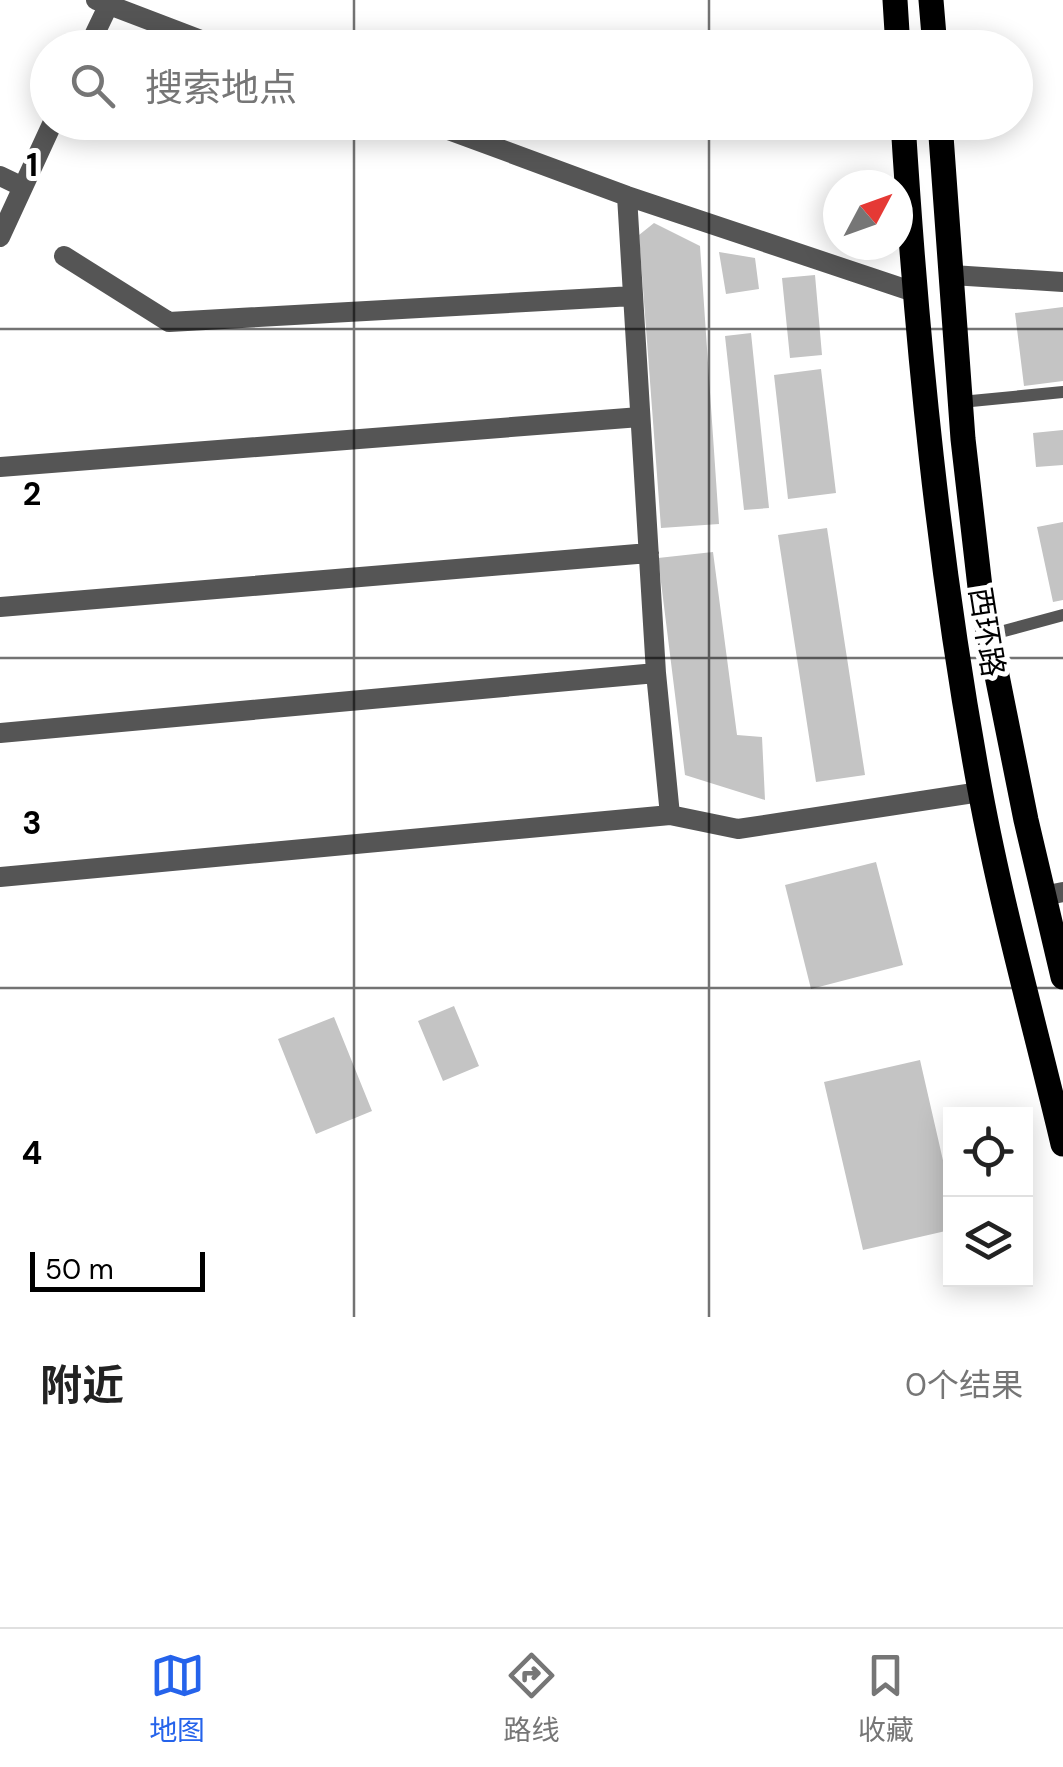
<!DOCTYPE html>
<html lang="zh">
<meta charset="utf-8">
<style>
body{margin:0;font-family:"DM Sans","Noto Sans SC",sans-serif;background:#f6f6f6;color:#222}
.controls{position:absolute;right:30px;bottom:30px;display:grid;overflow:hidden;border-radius:0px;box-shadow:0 5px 25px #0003}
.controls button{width:90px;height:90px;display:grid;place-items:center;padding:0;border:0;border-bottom:2px solid #e0e0e0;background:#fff;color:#222;font:50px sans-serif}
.compass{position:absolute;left:823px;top:170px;width:90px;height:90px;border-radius:50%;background:#fff;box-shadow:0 5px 25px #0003;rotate:49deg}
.scale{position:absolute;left:30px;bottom:25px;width:175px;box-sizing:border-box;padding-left:10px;border:5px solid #000;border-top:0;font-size:28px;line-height:35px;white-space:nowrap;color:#000;-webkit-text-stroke:8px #fff;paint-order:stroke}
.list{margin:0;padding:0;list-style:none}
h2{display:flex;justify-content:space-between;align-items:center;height:130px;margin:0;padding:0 40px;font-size:42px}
h2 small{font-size:32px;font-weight:400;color:#767676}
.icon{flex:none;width:55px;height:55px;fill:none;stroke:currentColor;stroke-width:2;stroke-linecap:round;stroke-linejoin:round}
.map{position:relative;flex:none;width:1063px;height:1317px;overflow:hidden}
.search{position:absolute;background:#fff;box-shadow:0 5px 25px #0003;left:30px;right:30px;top:30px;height:110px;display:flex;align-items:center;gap:25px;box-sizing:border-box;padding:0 35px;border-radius:55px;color:#767676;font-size:38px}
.sheet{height:310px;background:#fff}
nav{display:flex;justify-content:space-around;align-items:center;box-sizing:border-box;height:140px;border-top:2px solid #e0e0e0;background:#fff;font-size:28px;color:#767676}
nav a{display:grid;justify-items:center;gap:5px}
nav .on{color:#2563eb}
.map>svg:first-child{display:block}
.building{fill:#c4c4c4}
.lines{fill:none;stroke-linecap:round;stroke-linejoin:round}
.lane{stroke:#555;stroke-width:12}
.street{stroke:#555;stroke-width:20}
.primary{stroke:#000;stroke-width:25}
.grid{fill:none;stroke:#000;stroke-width:2.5;stroke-opacity:0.55}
.labels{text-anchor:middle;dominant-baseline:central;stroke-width:10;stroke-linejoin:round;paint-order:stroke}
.street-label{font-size:30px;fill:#000;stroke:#fff}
.grid-label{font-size:32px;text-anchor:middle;font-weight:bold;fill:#000;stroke:#fff;stroke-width:10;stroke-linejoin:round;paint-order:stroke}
</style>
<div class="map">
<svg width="1063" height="1317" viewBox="0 0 1063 1317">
<rect width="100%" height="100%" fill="#fff"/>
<!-- building -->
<path class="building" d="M 654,223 L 700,246 L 719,524 L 661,528 L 639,235 Z
M 719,252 L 755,258 L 759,289 L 726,294 Z
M 815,275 L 822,355 L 790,358 L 782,278 Z
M 1063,307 L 1063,381 L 1024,386 L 1015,313 Z
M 751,333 L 769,508 L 744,510 L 725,336 Z
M 821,369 L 836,493 L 788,499 L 774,375 Z
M 1063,430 L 1063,465 L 1036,467 L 1033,433 Z
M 1063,522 L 1063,600 L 1053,602 L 1037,527 Z
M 827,528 L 865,775 L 816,782 L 778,535 Z
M 713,552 L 737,735 L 762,737 L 765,800 L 685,775 L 658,558 Z
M 876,862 L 903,965 L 811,989 L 785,885 Z
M 454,1006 L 479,1066 L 443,1081 L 418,1021 Z
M 334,1017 L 372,1111 L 316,1134 L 278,1039 Z
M 920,1060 L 950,1191 L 950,1230 L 863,1250 L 824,1082 Z"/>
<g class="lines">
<!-- lane -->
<path class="lane" d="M 961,402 L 1063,392
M 989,635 L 1063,615"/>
<!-- street -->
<path class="street" d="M 96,0 L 222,48
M 88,48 L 111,0
M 427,122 L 627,196 L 914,292
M 0,176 L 23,187
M 627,196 L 656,673 L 670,815 L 738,829 L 980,792
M 0,237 L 53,122
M 64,256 L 169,322 L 633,296
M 952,275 L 1063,282
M 0,467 L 640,417
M 0,607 L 649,553
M 0,733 L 656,673
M 0,877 L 670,815
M 1043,896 L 1063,892"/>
<!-- primary -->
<path class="primary" d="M 895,0 L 898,48
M 931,0 L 935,48
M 903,122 C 917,347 939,569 980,790 C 1002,909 1035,1026 1063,1144
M 940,122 L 963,439 L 981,596 L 1026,820 L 1063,977"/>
</g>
<!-- grid -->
<path class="grid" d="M 354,0 L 354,48M 709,0 L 709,48M 354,122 L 354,1317M 709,122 L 709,1317M 0,329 L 1063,329M 0,658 L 1063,658M 0,988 L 1063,988"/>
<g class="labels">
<!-- street labels -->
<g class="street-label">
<text transform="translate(987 632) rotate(81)">西环路</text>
</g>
</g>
<g class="grid-label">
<text x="32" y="176">1</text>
<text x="32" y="505">2</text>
<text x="32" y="834">3</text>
<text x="32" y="1164">4</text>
</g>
</svg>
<div class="controls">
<button><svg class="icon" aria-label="locate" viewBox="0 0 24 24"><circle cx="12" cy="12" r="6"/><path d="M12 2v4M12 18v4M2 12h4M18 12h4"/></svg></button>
<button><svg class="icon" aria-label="layers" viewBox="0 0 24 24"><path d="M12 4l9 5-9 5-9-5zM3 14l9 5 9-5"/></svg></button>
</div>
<svg class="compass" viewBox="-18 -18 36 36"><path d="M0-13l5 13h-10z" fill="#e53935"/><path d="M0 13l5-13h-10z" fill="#767676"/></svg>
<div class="scale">50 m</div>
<div class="search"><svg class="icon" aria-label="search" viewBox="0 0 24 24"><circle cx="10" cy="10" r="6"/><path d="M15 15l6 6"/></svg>搜索地点</div>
</div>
<section class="sheet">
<h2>附近<small>0个结果</small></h2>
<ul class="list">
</ul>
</section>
<nav>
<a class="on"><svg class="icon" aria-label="map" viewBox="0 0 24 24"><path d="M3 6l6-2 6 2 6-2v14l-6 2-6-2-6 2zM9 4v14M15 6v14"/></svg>地图</a>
<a><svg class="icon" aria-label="directions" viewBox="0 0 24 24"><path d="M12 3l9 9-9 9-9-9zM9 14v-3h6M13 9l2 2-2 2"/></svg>路线</a>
<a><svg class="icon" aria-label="saved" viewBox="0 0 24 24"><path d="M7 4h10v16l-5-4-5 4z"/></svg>收藏</a>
</nav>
